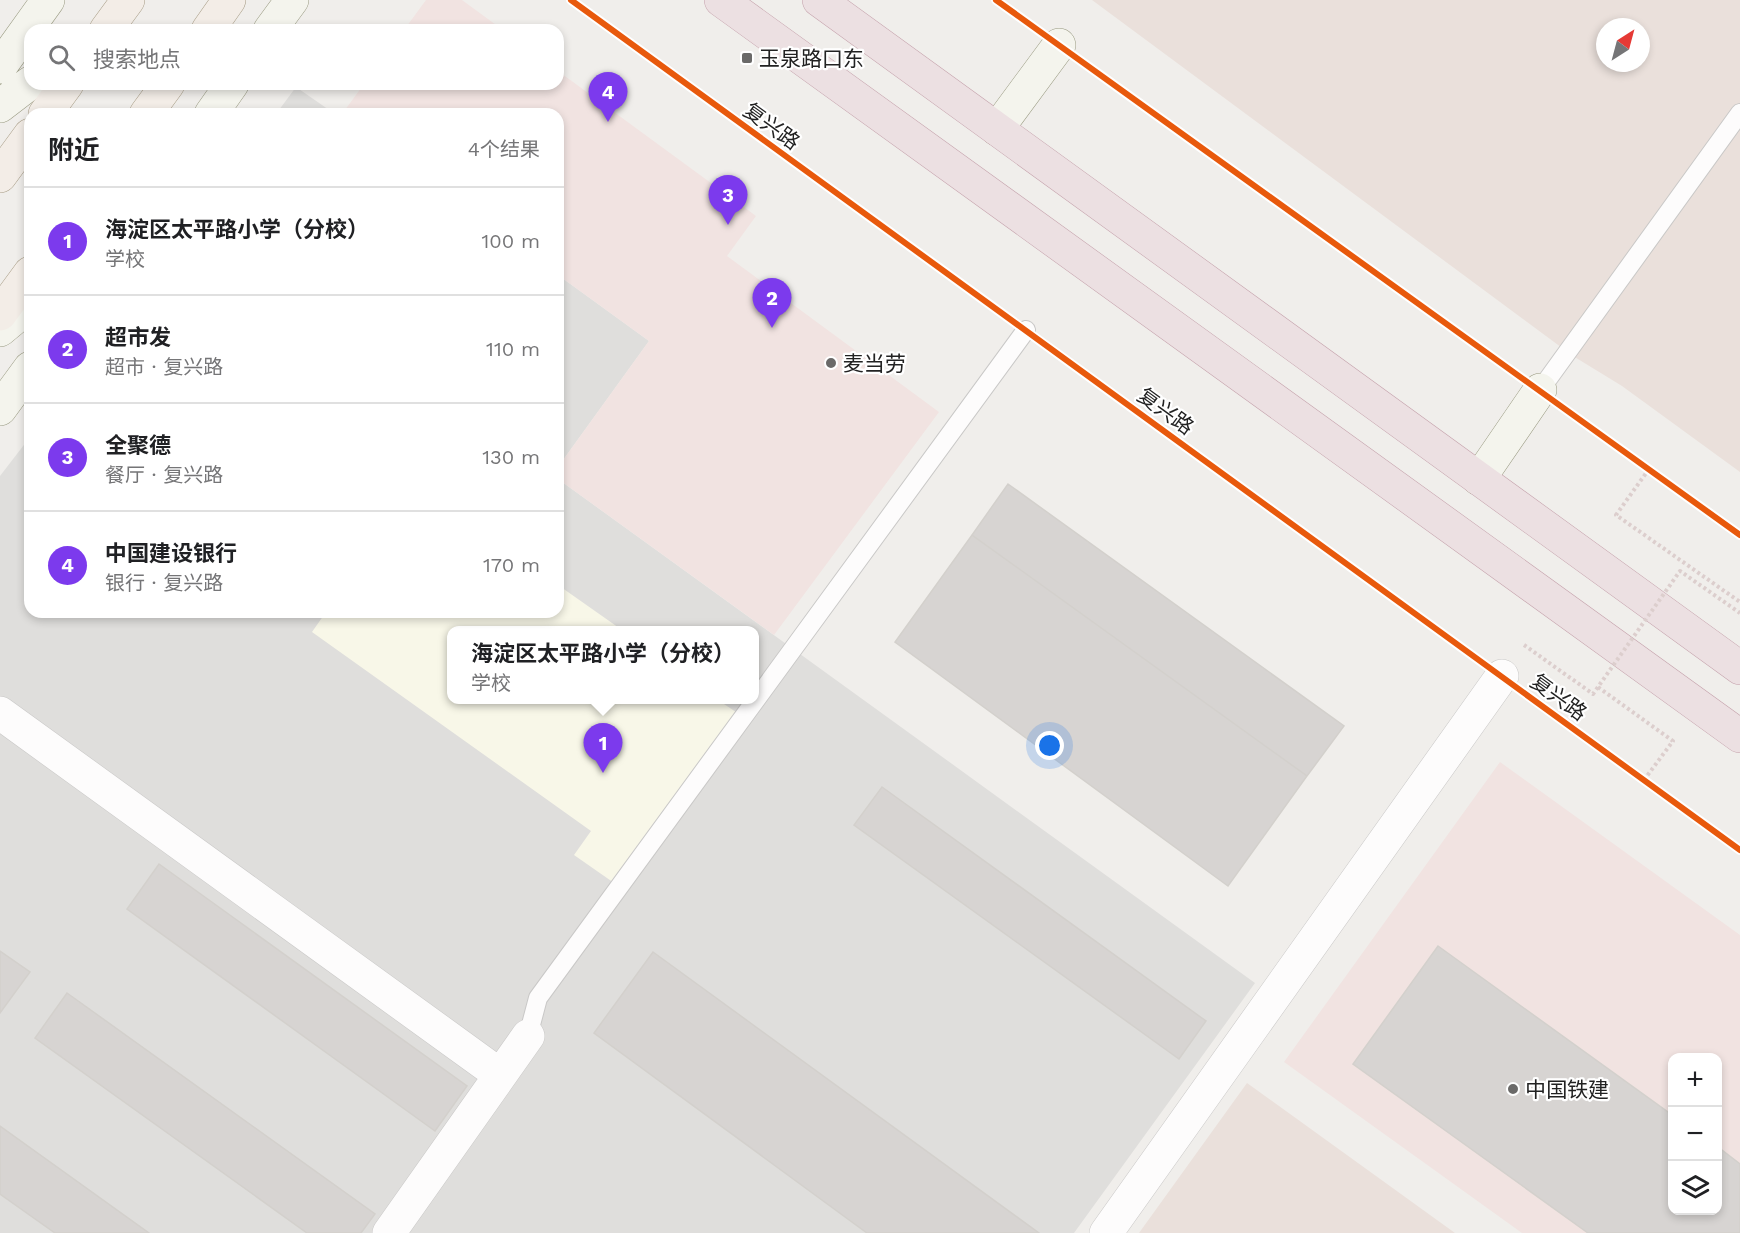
<!DOCTYPE html>
<html lang="zh">
<meta charset="utf-8">
<style>
body{margin:0;font-family:"Work Sans","Noto Sans SC",sans-serif;background:#f6f6f6;color:#202124}
.controls{position:absolute;right:18px;bottom:18px;display:grid;overflow:hidden;border-radius:12px;box-shadow:0 3px 9px #0003}
.controls button{width:54px;height:54px;display:grid;place-items:center;padding:0;border:0;border-bottom:2px solid #e0e0e0;background:#fff;color:#202124;font:30px sans-serif}
.compass{position:absolute;left:1596px;top:18px;width:54px;height:54px;border-radius:50%;background:#fff;box-shadow:0 3px 9px #0003;rotate:36deg}
.you{position:absolute;left:1050px;top:746px;width:21px;height:21px;margin:-15px;border:4px solid #fff;border-radius:50%;background:#1a73e8;box-shadow:0 0 0 9px #1a73e833}
.badge{display:grid;place-items:center;width:39px;height:39px;border-radius:50%;background:#7c3aed;color:#fff;font-size:20px;font-weight:700}
.pin{position:absolute;translate:-50% -50px;filter:drop-shadow(0 2px 3px #0008)}
.pin::after{content:'';position:absolute;top:32px;width:21px;height:18px;background:inherit;clip-path:polygon(0 0,100% 0,50% 100%)}
.popup{position:absolute;left:447px;top:626px;width:312px;height:78px;box-sizing:border-box;display:grid;place-content:center;border-radius:12px;background:#fff;filter:drop-shadow(0 2px 4px #0005);font-size:20px;white-space:nowrap;color:#757577}
.popup b{font-size:22px;color:#202124}
.popup::after{content:'';position:absolute;left:50%;top:100%;margin-left:-12px;border:12px solid transparent;border-top-color:#fff}
.list{margin:0;padding:0;list-style:none}
h2{display:flex;justify-content:space-between;align-items:center;height:78px;margin:0;padding:0 24px;font-size:26px}
h2 small{font-size:20px;font-weight:400;color:#757577}
.list li{display:grid;grid-template-columns:39px 1fr auto;gap:18px;align-items:center;box-sizing:border-box;height:108px;padding:0 24px;border-top:2px solid #e0e0e0}
.list b{display:block;font-size:22px;white-space:nowrap}
.list p{margin:0;font-size:20px;white-space:nowrap;color:#757577}
.list em{font-size:20px;font-style:normal;color:#757577}
.icon{flex:none;width:33px;height:33px;fill:none;stroke:currentColor;stroke-width:2;stroke-linecap:round;stroke-linejoin:round}
.map{position:relative;flex:none;width:1740px;height:1233px;overflow:hidden}
.search{position:absolute;background:#fff;box-shadow:0 3px 9px #0003;left:24px;top:24px;width:540px;height:66px;display:flex;align-items:center;gap:15px;box-sizing:border-box;padding:0 21px;border-radius:18px;color:#757577;font-size:22px}
.panel{position:absolute;background:#fff;box-shadow:0 3px 9px #0003;left:24px;top:108px;width:540px;height:510px;border-radius:18px}
.map>svg:first-child{display:block}
.residential{fill:#dfdedc;fill-rule:evenodd}
.commercial{fill:#f1e3e1;fill-rule:evenodd}
.education{fill:#f8f7e8}
.military{fill:#eae0db;fill-rule:evenodd}
.building{fill:#d7d4d2;stroke:#d3d0cc;stroke-width:1.5}
.lines{fill:none;stroke-linecap:round;stroke-linejoin:round}
.lane-casing{stroke:#c9c8c7;stroke-width:20}
.street-casing{stroke:#c9c8c7;stroke-width:34}
.secondary-casing{stroke:#999a82;stroke-width:34}
.primary-casing{stroke:#a79c86;stroke-width:34}
.highway-casing{stroke:#c5a2ac;stroke-width:34}
.path{stroke:#dccecd;stroke-width:4;stroke-dasharray:3 3;stroke-linecap:butt}
.lane{stroke:#fdfcfc;stroke-width:18}
.street{stroke:#fdfcfc;stroke-width:33}
.secondary{stroke:#f4f4ed;stroke-width:33}
.primary{stroke:#f3ede7;stroke-width:33}
.highway{stroke:#ece0e2;stroke-width:33}
.path-bridge{stroke:#dccecd;stroke-width:4;stroke-dasharray:3 3;stroke-linecap:butt}
.cycleway-casing{stroke:#fff;stroke-width:10}
.cycleway{stroke:#e8590c;stroke-width:6}
.poi-dot{fill:#6a6968;stroke:#fff;stroke-width:2}
.labels{text-anchor:middle;dominant-baseline:central;stroke-width:4.5;stroke-linejoin:round;paint-order:stroke}
.poi-label{font-size:21px;fill:#222;stroke:#fff;text-anchor:start}
.street-label{font-size:21px;fill:#222;stroke:#fff}
</style>
<div class="map">
<svg width="1740" height="1233" viewBox="0 0 1740 1233">
<rect width="100%" height="100%" fill="#f0eeeb"/>
<!-- residential -->
<path class="residential" d="M 296,87 L 335,114 L 276,114 Z
M 558,275 L 649,341 L 558,467 Z
M 30,437 L 30,612 L 558,612 L 558,479 L 1255,983 L 1074,1233 L 0,1233 L 0,476 ZM 452,630 L 754,630 L 754,700 L 452,700 Z"/>
<!-- commercial -->
<path class="commercial" d="M 426,0 L 462,0 L 503,30 L 404,30 Z
M 558,71 L 756,216 L 727,256 L 939,412 L 774,635 L 558,479 L 558,467 L 649,341 L 558,275 L 558,114 L 342,114 L 364,84 L 558,84 Z
M 1500,762 L 1740,935 L 1740,1233 L 1522,1233 L 1284,1062 ZM 1672,1058 L 1718,1058 L 1718,1210 L 1672,1210 Z"/>
<!-- education -->
<path class="education" d="M 558,585 L 622,630 L 452,630 L 452,700 L 718,700 L 739,714 L 617,885 L 574,855 L 591,831 L 312,632 L 326,612 L 558,612 Z"/>
<!-- military -->
<path class="military" d="M 1092,0 L 1740,0 L 1740,472 L 1622,386 L 1573,356 ZM 1605,27 L 1641,27 L 1641,63 L 1605,63 Z
M 1247,1083 L 1455,1233 L 1139,1233 Z"/>
<!-- building -->
<path class="building" d="M 1008,484 L 1344,726 L 1307,776 L 972,535 Z
M 972,535 L 1307,776 L 1228,886 L 895,642 Z
M 882,787 L 1206,1021 L 1179,1059 L 854,825 Z
M 159,864 L 467,1086 L 435,1131 L 127,909 Z
M 1438,946 L 1672,1115 L 1672,1210 L 1718,1210 L 1718,1147 L 1740,1164 L 1740,1233 L 1588,1233 L 1353,1064 Z
M 0,951 L 30,972 L 0,1013 Z
M 653,952 L 1039,1233 L 867,1233 L 594,1033 Z
M 67,993 L 375,1214 L 361,1233 L 307,1233 L 35,1038 Z
M 0,1126 L 149,1233 L 55,1233 L 0,1194 Z"/>
<g class="lines">
<defs>
<path id="lane" d="M 1540,390 L 1740,113
M 528,1036 L 538,998 L 1026,330"/>
<path id="street" d="M 0,713 L 500,1075
M 389,1233 L 528,1036
M 1106,1233 L 1502,676"/>
<path id="secondary" d="M 270,30 L 292,0
M 0,67 L 48,0
M 0,106 L 30,83
M 211,114 L 232,84
M 997,129 L 1059,45
M 0,330 L 30,305
M 0,409 L 30,368
M 1479,479 L 1540,390"/>
<path id="primary" d="M 106,30 L 128,0
M 208,30 L 229,0
M 45,114 L 67,84
M 146,114 L 168,84
M 0,176 L 30,135
M 0,314 L 30,273"/>
<path id="highway" d="M 721,0 L 1740,736
M 819,0 L 1740,668"/>
</defs>
<!-- lane casing -->
<use href="#lane" class="lane-casing"/>
<!-- street casing -->
<use href="#street" class="street-casing"/>
<!-- secondary casing -->
<use href="#secondary" class="secondary-casing"/>
<!-- primary casing -->
<use href="#primary" class="primary-casing"/>
<!-- highway casing -->
<use href="#highway" class="highway-casing"/>
<!-- path -->
<path class="path" d="M 1649,469 L 1616,515 L 1740,602
M 1598,687 L 1673,741 L 1644,780"/>
<!-- lane -->
<use href="#lane" class="lane"/>
<!-- street -->
<use href="#street" class="street"/>
<!-- secondary -->
<use href="#secondary" class="secondary"/>
<!-- primary -->
<use href="#primary" class="primary"/>
<!-- highway -->
<use href="#highway" class="highway"/>
<!-- path-bridge -->
<path class="path-bridge" d="M 1524,645 L 1593,694 L 1680,571 L 1740,613"/>
<defs>
<path id="cycleway" d="M 571,0 L 1740,850
M 996,0 L 1740,535"/>
</defs>
<!-- cycleway casing -->
<use href="#cycleway" class="cycleway-casing"/>
<!-- cycleway -->
<use href="#cycleway" class="cycleway"/>
</g>
<!-- markers -->
<g class="poi-dot">
<rect x="741" y="52" width="12" height="12" rx="3"/>
<circle cx="831" cy="363" r="6"/>
<circle cx="1513" cy="1089" r="6"/>
</g>
<g class="labels">
<!-- poi labels -->
<g class="poi-label">
<text x="759" y="58">玉泉路口东</text>
<text x="843" y="363">麦当劳</text>
<text x="1525" y="1089">中国铁建</text>
</g>
<!-- street labels -->
<g class="street-label">
<text transform="translate(772 126) rotate(36)">复兴路</text>
<text transform="translate(1166 411) rotate(36)">复兴路</text>
<text transform="translate(1559 697) rotate(36)">复兴路</text>
</g>
</g>
</svg>
<div class="controls">
<button>+</button>
<button>−</button>
<button><svg class="icon" aria-label="layers" viewBox="0 0 24 24"><path d="M12 4l9 5-9 5-9-5zM3 14l9 5 9-5"/></svg></button>
</div>
<svg class="compass" viewBox="-18 -18 36 36"><path d="M0-13l5 13h-10z" fill="#e53935"/><path d="M0 13l5-13h-10z" fill="#757577"/></svg>
<div class="you"></div>
<div class="pin badge" style="left:603px;top:773px">1</div>
<div class="popup"><b>海淀区太平路小学（分校）</b>学校</div>
<div class="pin badge" style="left:772px;top:328px">2</div>
<div class="pin badge" style="left:728px;top:225px">3</div>
<div class="pin badge" style="left:608px;top:122px">4</div>
<div class="search"><svg class="icon" aria-label="search" viewBox="0 0 24 24"><circle cx="10" cy="10" r="6"/><path d="M15 15l6 6"/></svg>搜索地点</div>
<section class="panel">
<h2>附近<small>4个结果</small></h2>
<ul class="list">
<li><span class="badge">1</span><div><b>海淀区太平路小学（分校）</b><p>学校</p></div><em>100 m</em></li>
<li><span class="badge">2</span><div><b>超市发</b><p>超市 · 复兴路</p></div><em>110 m</em></li>
<li><span class="badge">3</span><div><b>全聚德</b><p>餐厅 · 复兴路</p></div><em>130 m</em></li>
<li><span class="badge">4</span><div><b>中国建设银行</b><p>银行 · 复兴路</p></div><em>170 m</em></li>
</ul>
</section>
</div>
